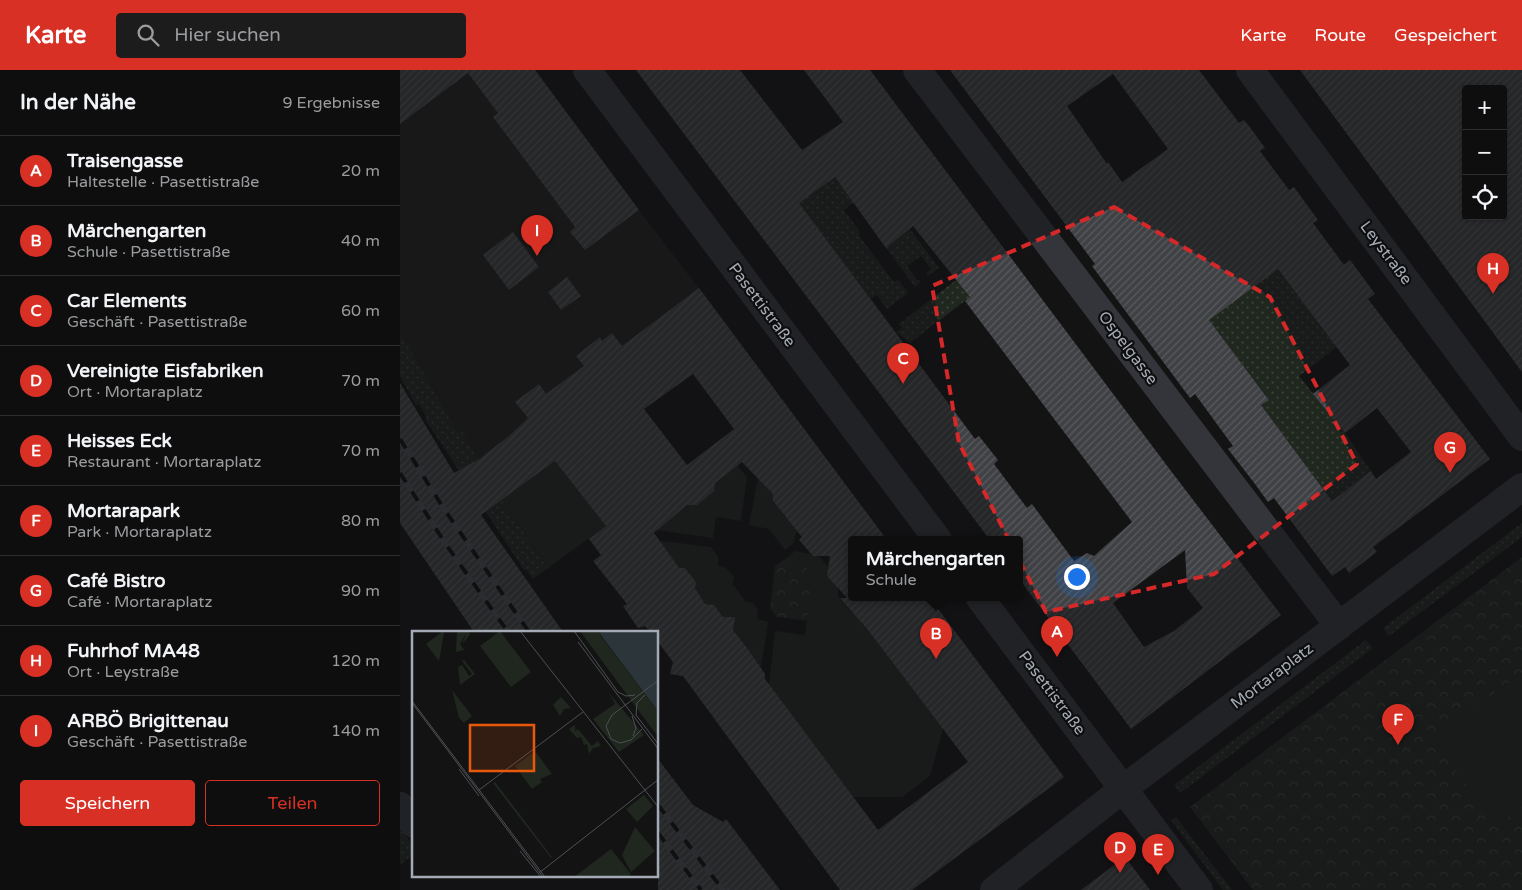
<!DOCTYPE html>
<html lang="de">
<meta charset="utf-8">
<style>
body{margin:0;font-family:"Varela Round",sans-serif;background:#1c1c1d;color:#f1f3f6}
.controls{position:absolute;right:15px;top:15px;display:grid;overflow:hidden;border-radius:5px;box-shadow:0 1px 4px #0004}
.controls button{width:45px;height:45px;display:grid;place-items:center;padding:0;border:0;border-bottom:1px solid #2e2e2f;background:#0e0e0f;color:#f1f3f6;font:25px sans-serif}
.you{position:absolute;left:676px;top:506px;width:18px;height:18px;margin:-12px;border:4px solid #fff;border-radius:50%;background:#1a73e8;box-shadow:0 0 0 8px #1a73e833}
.badge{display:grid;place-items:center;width:32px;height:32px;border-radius:50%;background:#d93025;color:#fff;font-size:16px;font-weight:700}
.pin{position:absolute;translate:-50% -41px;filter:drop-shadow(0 1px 2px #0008)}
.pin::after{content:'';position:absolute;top:26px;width:18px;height:15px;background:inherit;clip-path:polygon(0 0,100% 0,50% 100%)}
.popup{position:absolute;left:448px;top:466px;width:175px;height:65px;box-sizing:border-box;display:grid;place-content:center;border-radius:5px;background:#0e0e0f;filter:drop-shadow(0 1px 4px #0005);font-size:16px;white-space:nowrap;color:#9b9c9e}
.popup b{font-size:19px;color:#f1f3f6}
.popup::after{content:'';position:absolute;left:50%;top:100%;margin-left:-10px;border:10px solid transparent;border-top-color:#0e0e0f}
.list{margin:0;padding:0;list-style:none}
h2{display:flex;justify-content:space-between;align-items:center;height:65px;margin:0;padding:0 20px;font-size:21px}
h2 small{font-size:16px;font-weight:400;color:#9b9c9e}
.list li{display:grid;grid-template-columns:32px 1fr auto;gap:15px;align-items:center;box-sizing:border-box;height:70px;padding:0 20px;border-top:1px solid #2e2e2f}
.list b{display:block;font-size:19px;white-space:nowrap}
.list p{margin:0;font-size:16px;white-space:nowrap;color:#9b9c9e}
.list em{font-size:16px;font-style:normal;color:#9b9c9e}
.actions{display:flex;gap:10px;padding:15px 20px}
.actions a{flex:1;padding:11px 0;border:1px solid #d93025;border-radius:5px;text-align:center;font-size:18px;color:#d93025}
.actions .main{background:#d93025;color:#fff}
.icon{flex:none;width:28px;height:28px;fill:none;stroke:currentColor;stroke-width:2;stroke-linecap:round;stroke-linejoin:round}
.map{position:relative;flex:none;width:1122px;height:820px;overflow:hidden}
header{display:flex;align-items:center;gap:30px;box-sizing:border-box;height:70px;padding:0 25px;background:#d93025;color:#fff}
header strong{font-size:24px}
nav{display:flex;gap:28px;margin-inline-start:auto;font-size:18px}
.search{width:350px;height:45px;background:#1c1c1d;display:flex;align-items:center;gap:12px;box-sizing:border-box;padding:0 18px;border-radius:5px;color:#9b9c9e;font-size:19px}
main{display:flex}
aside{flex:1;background:#0e0e0f}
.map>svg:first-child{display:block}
.built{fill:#1f1f21}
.grass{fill:url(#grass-dots)}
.park{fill:url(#park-crowns)}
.garden{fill:#1f271f}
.building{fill:url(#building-hatch);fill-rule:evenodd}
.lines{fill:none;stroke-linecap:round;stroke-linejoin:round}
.minor{stroke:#34353a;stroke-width:28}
.rail-casing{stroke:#4a4d53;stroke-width:5.5}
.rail{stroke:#0e0e0f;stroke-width:4;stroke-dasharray:11;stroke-linecap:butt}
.marked{fill:none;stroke:#d62828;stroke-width:4;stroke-dasharray:10 6;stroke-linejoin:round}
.labels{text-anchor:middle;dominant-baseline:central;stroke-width:4.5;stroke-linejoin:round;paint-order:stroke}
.street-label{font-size:16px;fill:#a4abb5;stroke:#0e0e0f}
.inset-road{fill:none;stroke:#4d5054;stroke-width:1}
.view{fill:#e8590c;fill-opacity:0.15;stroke:#e8590c;stroke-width:2.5}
.inset-edge{fill:none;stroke:#a4abb5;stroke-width:2.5}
</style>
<header>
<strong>Karte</strong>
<div class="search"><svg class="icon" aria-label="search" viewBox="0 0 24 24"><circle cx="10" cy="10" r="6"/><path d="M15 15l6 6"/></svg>Hier suchen</div>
<nav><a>Karte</a><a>Route</a><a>Gespeichert</a></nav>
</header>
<main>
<aside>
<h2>In der Nähe<small>9 Ergebnisse</small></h2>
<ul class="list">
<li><span class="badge">A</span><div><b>Traisengasse</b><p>Haltestelle · Pasettistraße</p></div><em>20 m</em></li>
<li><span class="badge">B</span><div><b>Märchengarten</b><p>Schule · Pasettistraße</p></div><em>40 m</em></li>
<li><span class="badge">C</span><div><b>Car Elements</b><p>Geschäft · Pasettistraße</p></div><em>60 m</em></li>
<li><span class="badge">D</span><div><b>Vereinigte Eisfabriken</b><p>Ort · Mortaraplatz</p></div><em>70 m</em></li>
<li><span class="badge">E</span><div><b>Heisses Eck</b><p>Restaurant · Mortaraplatz</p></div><em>70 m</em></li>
<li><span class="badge">F</span><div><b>Mortarapark</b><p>Park · Mortaraplatz</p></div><em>80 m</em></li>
<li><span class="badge">G</span><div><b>Café Bistro</b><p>Café · Mortaraplatz</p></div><em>90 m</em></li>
<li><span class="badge">H</span><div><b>Fuhrhof MA48</b><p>Ort · Leystraße</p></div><em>120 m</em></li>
<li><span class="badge">I</span><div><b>ARBÖ Brigittenau</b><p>Geschäft · Pasettistraße</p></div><em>140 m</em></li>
</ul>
<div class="actions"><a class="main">Speichern</a><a>Teilen</a></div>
</aside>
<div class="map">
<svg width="1122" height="820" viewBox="0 0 1122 820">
<defs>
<pattern id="grass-dots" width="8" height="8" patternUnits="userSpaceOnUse" patternTransform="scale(1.25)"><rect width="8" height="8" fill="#1f271f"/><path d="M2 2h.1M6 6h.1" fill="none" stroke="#3d443d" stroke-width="1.8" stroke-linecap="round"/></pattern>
<pattern id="park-crowns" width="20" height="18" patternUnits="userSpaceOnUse" patternTransform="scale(1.25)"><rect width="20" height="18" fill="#1f271f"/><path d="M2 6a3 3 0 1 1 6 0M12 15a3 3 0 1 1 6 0" fill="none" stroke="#3d443d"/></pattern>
<pattern id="building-hatch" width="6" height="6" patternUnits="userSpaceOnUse" patternTransform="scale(1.25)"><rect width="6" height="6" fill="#3f4144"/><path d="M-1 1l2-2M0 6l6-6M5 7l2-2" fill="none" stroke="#585a5d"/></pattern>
</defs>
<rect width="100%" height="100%" fill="#131314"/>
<!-- built -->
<path class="built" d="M 0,0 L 135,0 L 239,140 L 329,258 L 102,430 L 76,391 L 61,361 L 58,363 L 0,261 Z"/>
<!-- grass -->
<path class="grass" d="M 435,107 L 454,132 L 444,140 L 460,162 L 459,166 L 494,212 L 498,209 L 508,223 L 487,239 L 477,225 L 471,229 L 399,133 Z
M 510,159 L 539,198 L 528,206 L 526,203 L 531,199 L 521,186 L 507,196 L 517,210 L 519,210 L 521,212 L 515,217 L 486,178 Z
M 874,194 L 937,277 L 899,306 L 945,363 L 971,401 L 932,431 L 861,335 L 869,329 L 805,245 Z
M 556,210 L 575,223 L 510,273 L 496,262 L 502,258 L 499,254 Z
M 0,261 L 58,363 L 62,361 L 78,390 L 76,392 L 148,498 L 133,509 L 126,500 L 124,500 L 25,349 L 27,348 L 19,334 L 16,335 L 0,306 Z
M 1122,453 L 1122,467 L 989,566 L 983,558 Z
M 966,570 L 973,578 L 780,723 L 774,715 Z
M 776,747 L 832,820 L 823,820 L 771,750 Z
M 0,758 L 14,777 L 14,784 L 0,795 Z"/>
<!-- park -->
<path class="park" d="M 388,487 L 395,496 L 407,498 L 405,508 L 411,518 L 407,551 L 377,547 L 370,538 L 375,496 Z
M 1122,487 L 1122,820 L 853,820 L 790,737 Z"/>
<!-- garden -->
<path class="garden" d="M 155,391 L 206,456 L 148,498 L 102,430 Z
M 337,395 L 347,407 L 341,451 L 316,447 L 313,468 L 257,460 Z
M 358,408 L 373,424 L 373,431 L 385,447 L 392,447 L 401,458 L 395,464 L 394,473 L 385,480 L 369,459 L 349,455 Z
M 254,470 L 311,477 L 318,487 L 318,496 L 325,497 L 334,507 L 332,516 L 335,517 L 344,529 L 344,531 L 353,533 L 358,540 L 357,549 L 368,552 L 361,598 L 342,581 L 347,577 L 314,535 L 305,534 L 295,518 L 296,512 L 285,498 L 279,498 Z
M 395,481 L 419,486 C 428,497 440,511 438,526 L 468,560 L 543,659 L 530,706 L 502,727 L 453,727 L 369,615 L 375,561 L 405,565 L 411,518 L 405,508 L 407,498 L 395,496 L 388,487 Z
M 1122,603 L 1122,737 L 1097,755 L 1032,669 Z"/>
<!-- building -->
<path class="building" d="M 0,0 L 135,0 L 239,140 L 185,180 L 170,162 L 175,157 L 93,47 L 98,43 L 68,3 L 0,54 Z
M 236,0 L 340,0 L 402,80 L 443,52 L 404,0 L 470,0 L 771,401 L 881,545 L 731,659 L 620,510 L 620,470 L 590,470 ZM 435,107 L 486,178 L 513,156 L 570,227 L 565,231 L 732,452 L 694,486 L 687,483 L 674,491 L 632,434 L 627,438 L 594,394 L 598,390 L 579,366 L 575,369 L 399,133 ZM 785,480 L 787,518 L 803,538 L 774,561 L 744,577 L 713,533 Z
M 550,0 L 799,0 L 839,53 L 844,50 L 852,60 L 865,78 L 860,81 L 889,120 L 894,117 L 918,150 L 913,153 L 944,195 L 950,190 L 959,202 L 975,224 L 968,229 L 1090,389 L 973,477 L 977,482 L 949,503 L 945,497 L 932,506 L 874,428 L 868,432 L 855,414 L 828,379 L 833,376 L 795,324 L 790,328 L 692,196 L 695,194 ZM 713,4 L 768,79 L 722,112 L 708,92 L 707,94 L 667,36 ZM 878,199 L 950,295 L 913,324 L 945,363 L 977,338 L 1011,382 L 976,409 L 971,401 L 932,431 L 861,335 L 869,330 L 809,250 Z
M 900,0 L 1122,0 L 1122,302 ZM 1066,19 L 1103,19 L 1103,146 L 1066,146 Z
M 113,162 L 139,197 L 109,220 L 83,185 Z
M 167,207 L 181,226 L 161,240 L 148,222 Z
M 299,218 L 487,470 L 452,470 L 452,528 L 530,528 L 664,707 L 512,820 L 440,820 L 283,606 L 270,604 L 273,592 L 258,572 L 258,562 L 250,562 L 245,556 L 238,558 L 223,536 L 227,534 L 193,491 L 201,485 L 189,469 L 206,456 L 155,391 L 81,445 L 163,562 L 74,562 L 0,453 L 0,313 L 54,403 L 78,390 L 109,366 L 128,348 L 115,332 L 139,314 L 146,324 L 184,296 L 176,286 L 200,267 L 202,271 L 212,263 L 222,276 ZM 293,304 L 334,359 L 287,395 L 244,339 ZM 342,392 L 373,424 L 373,431 L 402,467 L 399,470 L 413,486 L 430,486 L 427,506 L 447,528 L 440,528 L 468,560 L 568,692 L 478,760 L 365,609 L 365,604 L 345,575 L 333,560 L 335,547 L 323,547 L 314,535 L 305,534 L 295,518 L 296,512 L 285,498 L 279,498 L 254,463 L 287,435 L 297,435 L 314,421 L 315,413 Z
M 258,689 L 293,735 L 323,752 L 326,749 L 380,820 L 258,820 Z
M 725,787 L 750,820 L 681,820 Z"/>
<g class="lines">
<!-- minor -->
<path class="minor" d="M 187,0 L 538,470
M 517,0 L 939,556
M 850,0 L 1122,367
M 580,528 L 799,820
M 0,736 L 14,754
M 594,820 L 723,719 L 1122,417"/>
<defs>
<path id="rail" d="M 0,369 L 44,439 L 129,562
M 0,403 L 47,476 L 108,562
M 258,735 L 323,820
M 258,763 L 301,820"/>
</defs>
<!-- rail casing -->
<use href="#rail" class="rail-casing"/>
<!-- rail -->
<use href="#rail" class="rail"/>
</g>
<!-- marked area -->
<path d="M0 0H1122V820H0ZM 714,137 L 870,227 L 957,394 L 814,504 L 646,542 L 559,373 L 532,216 Z" fill="#131314" fill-opacity=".55" fill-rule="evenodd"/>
<path class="marked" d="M 714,137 L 870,227 L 957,394 L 814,504 L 646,542 L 559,373 L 532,216 Z"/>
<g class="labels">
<!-- street labels -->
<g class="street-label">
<text transform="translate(986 183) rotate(53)">Leystraße</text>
<text transform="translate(362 235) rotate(53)">Pasettistraße</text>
<text transform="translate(728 278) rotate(53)">Ospelgasse</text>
<text transform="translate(872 606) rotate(-37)">Mortaraplatz</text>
<text transform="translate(652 623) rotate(53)">Pasettistraße</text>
</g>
</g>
<!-- overview -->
<g transform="translate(12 561)">
<rect width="246" height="246" fill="#131314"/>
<path d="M 45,0 L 57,0 L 58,4 L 50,13 L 54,3 L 48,13 L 52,19 L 44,21 ZM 40,59 L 60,85 L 52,92 L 47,87 ZM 197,62 L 232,104 L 207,121 L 181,88 L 203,73 ZM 83,151 L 140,226 L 139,227 L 81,152 Z" fill="#1f271f"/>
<path d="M 212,81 L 221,98 L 209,101 L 205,95 L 208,83 Z" fill="#1f271f"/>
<path d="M 31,0 L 32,2 L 27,30 L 14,13 ZM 88,0 L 119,41 L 99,56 L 68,15 ZM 168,0 L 189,0 L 188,4 L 246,80 L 246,106 ZM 123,120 L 140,143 L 128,148 L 130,151 L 120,158 L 103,135 ZM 232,164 L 241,175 L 225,191 L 214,178 ZM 223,196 L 243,220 L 219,241 L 210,224 ZM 199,218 L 219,243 L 216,246 L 162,246 Z" fill="#1f271f"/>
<path d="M 52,29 L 63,43 L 48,54 L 46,36 L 50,34 L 57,45 L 60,43 L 50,30 ZM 149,66 L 159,77 L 152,78 L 148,85 L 141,74 ZM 163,94 L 163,100 L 166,98 L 180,115 L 186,110 L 189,115 L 181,117 L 177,123 L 175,113 L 172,114 L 169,106 L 165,107 L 157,98 Z" fill="#1f271f"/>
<path d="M 189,0 L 246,0 L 246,80 L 188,3 Z" fill="#2b353a"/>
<path class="inset-road" d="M 108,0 L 247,177M 162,0 L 206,61 L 214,65 L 223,64M 166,11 L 247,119M 233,64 L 225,72 L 224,84 L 247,114M 0,70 L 133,246M 0,72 L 131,246M 220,85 L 224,97 L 221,105M 230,98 L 219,109 L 208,112 L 199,108 L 194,95 L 200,84 L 247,49M 47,138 L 67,165M 67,159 L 171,81M 108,220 L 129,246M 127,242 L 247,148"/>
<path class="view" d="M 58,94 L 122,94 L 122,140 L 58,140 Z"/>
<rect width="246" height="246" class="inset-edge"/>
</g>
</svg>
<div class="controls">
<button>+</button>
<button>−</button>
<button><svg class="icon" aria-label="locate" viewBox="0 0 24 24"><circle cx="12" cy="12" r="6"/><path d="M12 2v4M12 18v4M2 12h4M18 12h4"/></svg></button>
</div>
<div class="you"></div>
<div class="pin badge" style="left:657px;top:587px">A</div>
<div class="pin badge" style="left:536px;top:589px">B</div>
<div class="popup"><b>Märchengarten</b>Schule</div>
<div class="pin badge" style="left:503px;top:314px">C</div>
<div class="pin badge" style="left:720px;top:803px">D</div>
<div class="pin badge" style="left:758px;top:805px">E</div>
<div class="pin badge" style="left:998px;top:675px">F</div>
<div class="pin badge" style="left:1050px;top:403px">G</div>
<div class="pin badge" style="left:1093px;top:224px">H</div>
<div class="pin badge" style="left:137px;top:186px">I</div>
</div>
</main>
